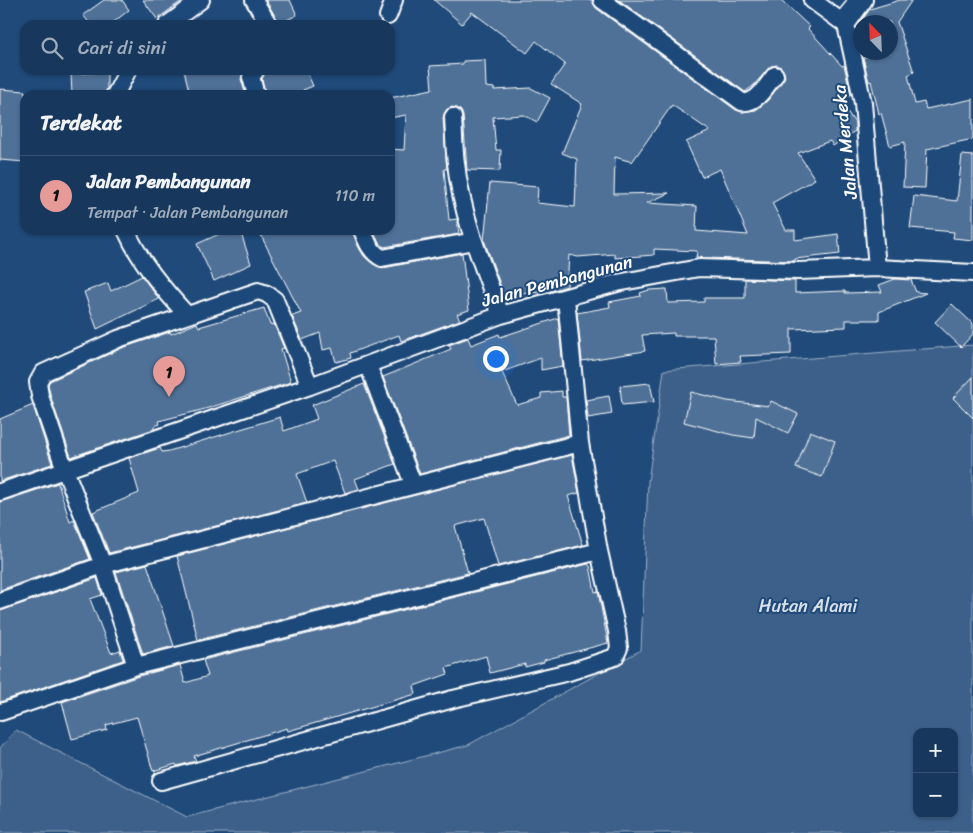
<!DOCTYPE html>
<html lang="id">
<meta charset="utf-8">
<style>
body{margin:0;font-family:Sriracha,sans-serif;background:#244365;color:#f1f3f6}
.controls{position:absolute;right:15px;bottom:15px;display:grid;overflow:hidden;border-radius:10px;box-shadow:0 1px 4px #0004}
.controls button{width:45px;height:45px;display:grid;place-items:center;padding:0;border:0;border-bottom:1px solid #365272;background:#17385c;color:#f1f3f6;font:25px sans-serif}
.compass{position:absolute;left:853px;top:15px;width:45px;height:45px;border-radius:50%;background:#17385c;box-shadow:0 1px 4px #0004;rotate:337deg}
.you{position:absolute;left:495px;top:358px;width:18px;height:18px;margin:-12px;border:4px solid #fff;border-radius:50%;background:#1a73e8;box-shadow:0 0 0 8px #1a73e833}
.badge{display:grid;place-items:center;width:32px;height:32px;border-radius:50%;background:#e69b98;color:#111;font-size:16px;font-weight:700}
.pin{position:absolute;translate:-50% -41px;filter:drop-shadow(0 1px 2px #0008)}
.pin::after{content:'';position:absolute;top:26px;width:18px;height:15px;background:inherit;clip-path:polygon(0 0,100% 0,50% 100%)}
.list{margin:0;padding:0;list-style:none}
h2{display:flex;justify-content:space-between;align-items:center;height:65px;margin:0;padding:0 20px;font-size:21px}
h2 small{font-size:16px;font-weight:400;color:#9eacbb}
.list li{display:grid;grid-template-columns:32px 1fr auto;gap:15px;align-items:center;box-sizing:border-box;height:80px;padding:0 20px;border-top:1px solid #365272}
.list b{display:block;font-size:19px;white-space:nowrap}
.list p{margin:0;font-size:16px;white-space:nowrap;color:#9eacbb}
.list em{font-size:16px;font-style:normal;color:#9eacbb}
.icon{flex:none;width:28px;height:28px;fill:none;stroke:currentColor;stroke-width:2;stroke-linecap:round;stroke-linejoin:round}
.map{position:relative;flex:none;width:973px;height:833px;overflow:hidden}
.search{position:absolute;background:#17385c;box-shadow:0 1px 4px #0004;left:20px;top:20px;width:375px;height:55px;display:flex;align-items:center;gap:12px;box-sizing:border-box;padding:0 18px;border-radius:15px;color:#9eacbb;font-size:19px}
.panel{position:absolute;background:#17385c;box-shadow:0 1px 4px #0004;left:20px;top:90px;width:375px;height:145px;border-radius:15px}
.map>svg:first-child{display:block}
.green{fill:#3c618b;stroke:#9eb0c5;fill-rule:evenodd}
.building{fill:#507197;stroke:#fff;fill-rule:evenodd}
.lines{fill:none;stroke-linecap:round;stroke-linejoin:round}
.service-casing{stroke:#fff;stroke-width:11}
.minor-casing{stroke:#fff;stroke-width:20}
.service{stroke:#1f4a7a;stroke-width:8}
.minor{stroke:#1f4a7a;stroke-width:16}
.labels{text-anchor:middle;dominant-baseline:central;stroke-width:4;stroke-linejoin:round;paint-order:stroke}
.street-label{font-size:18px;fill:#fff;stroke:#1f4a7a}
.park-label{font-size:18px;fill:#d8dfe8;stroke:#1f4a7a}
</style>
<div class="map">
<svg width="973" height="833" viewBox="0 0 973 833">
<rect width="100%" height="100%" fill="#1f4a7a"/>
<filter id="ink" filterUnits="userSpaceOnUse"><feTurbulence type="fractalNoise" baseFrequency=".02" numOctaves="2"/><feDisplacementMap in="SourceGraphic" scale="10" xChannelSelector="R" yChannelSelector="G"/><feConvolveMatrix kernelMatrix="1 2 1 2 8 2 1 2 1" color-interpolation-filters="sRGB"/></filter>
<g filter="url(#ink)">
<!-- green -->
<path class="green" d="M 973,345 L 973,833 L 0,833 L 0,748 L 16,730 L 187,817 L 468,745 L 641,650 L 648,481 L 664,370 ZM 917,732 L 954,732 L 954,814 L 917,814 Z"/>
<!-- building -->
<path class="building" d="M 104,0 L 122,0 L 129,10 L 110,25 L 91,25 L 83,15 Z
M 143,0 L 183,0 L 157,19 Z
M 266,0 L 290,0 L 297,15 L 279,24 Z
M 434,0 L 592,0 L 596,8 L 736,110 L 742,112 L 756,110 L 768,100 L 785,77 L 784,72 L 781,67 L 777,65 L 771,66 L 753,86 L 745,92 L 619,0 L 781,0 L 810,27 L 808,29 L 842,66 L 844,65 L 851,94 L 840,101 L 855,123 L 855,131 L 833,146 L 830,141 L 798,153 L 815,179 L 772,203 L 786,230 L 795,230 L 795,240 L 838,234 L 840,254 L 795,259 L 795,261 L 705,258 L 696,257 L 697,251 L 654,249 L 654,255 L 615,258 L 615,254 L 578,257 L 569,255 L 567,286 L 545,293 L 527,292 L 505,298 L 484,240 L 490,183 L 538,187 L 537,203 L 575,207 L 577,159 L 562,153 L 582,104 L 551,84 L 565,64 L 536,41 L 527,53 L 472,12 L 462,24 ZM 672,105 L 710,131 L 686,142 L 702,177 L 720,169 L 748,235 L 696,231 L 697,206 L 647,203 L 669,193 L 614,194 L 615,157 L 632,162 Z
M 900,0 L 912,0 L 897,22 L 914,72 L 908,75 L 915,104 L 924,102 L 926,109 L 973,99 L 973,139 L 927,149 L 925,188 L 903,187 L 905,142 L 890,146 L 881,113 L 879,114 L 871,81 L 869,82 L 863,58 L 869,56 L 868,52 L 890,52 L 890,22 L 860,22 L 860,26 L 860,23 L 870,9 Z
M 485,60 L 486,87 L 494,88 L 494,90 L 531,88 L 550,98 L 537,122 L 524,115 L 493,117 L 496,150 L 501,150 L 500,171 L 467,170 L 463,116 L 461,111 L 457,108 L 452,107 L 447,109 L 443,118 L 447,169 L 444,169 L 449,220 L 457,219 L 459,234 L 384,247 L 378,241 L 373,230 L 390,230 L 390,149 L 404,150 L 406,115 L 390,118 L 390,98 L 432,89 L 430,66 L 463,64 L 463,61 Z
M 184,70 L 244,70 L 241,79 L 246,95 L 190,95 Z
M 266,70 L 306,70 L 313,86 L 303,90 L 305,95 L 266,95 L 262,79 Z
M 107,72 L 107,88 L 105,94 L 72,95 L 71,74 Z
M 0,89 L 25,91 L 25,162 L 0,160 Z
M 962,155 L 973,156 L 973,240 L 953,238 L 954,232 L 910,228 L 914,196 L 957,201 Z
M 228,230 L 240,230 L 251,264 L 214,281 L 197,244 Z
M 258,230 L 352,230 L 358,246 L 364,256 L 373,264 L 383,268 L 462,253 L 469,310 L 457,314 L 460,320 L 401,341 L 399,335 L 350,353 L 351,358 L 336,362 L 332,348 L 323,350 L 320,333 L 302,340 L 292,316 L 301,313 Z
M 142,276 L 159,299 L 97,329 L 84,292 L 108,283 L 111,291 Z
M 745,279 L 795,281 L 795,293 L 845,291 L 845,293 L 882,292 L 879,285 L 895,279 L 911,280 L 916,292 L 926,293 L 879,312 L 879,320 L 846,320 L 846,327 L 791,329 L 791,354 L 740,356 L 741,362 L 716,364 L 714,336 L 674,336 L 674,333 L 642,335 L 645,351 L 582,361 L 577,313 L 610,307 L 609,302 L 641,296 L 640,293 L 649,290 L 667,289 L 668,303 L 704,302 L 704,298 L 745,298 Z
M 952,304 L 973,324 L 973,334 L 961,347 L 935,322 Z
M 264,308 L 270,325 L 274,324 L 284,348 L 281,349 L 291,382 L 205,409 L 159,421 L 160,424 L 154,426 L 154,429 L 71,457 L 51,398 L 48,384 L 50,381 L 122,348 L 170,332 L 171,334 L 197,323 L 199,327 Z
M 558,318 L 563,366 L 541,370 L 541,358 L 502,372 L 517,405 L 541,398 L 541,393 L 562,391 L 562,397 L 566,397 L 569,435 L 420,474 L 383,377 L 451,349 L 449,345 L 468,338 L 471,345 L 499,334 L 500,337 Z
M 973,377 L 973,418 L 953,398 Z
M 650,383 L 654,402 L 622,405 L 620,386 Z
M 364,384 L 395,464 L 355,479 L 359,489 L 345,493 L 333,461 L 297,474 L 307,503 L 109,553 L 93,512 L 139,493 L 129,458 L 160,448 L 162,452 L 169,451 L 280,417 L 284,431 L 317,419 L 312,405 Z
M 691,392 L 727,401 L 769,406 L 771,401 L 798,414 L 788,433 L 756,417 L 754,438 L 733,435 L 684,422 Z
M 609,396 L 612,414 L 588,418 L 586,400 Z
M 33,405 L 52,464 L 0,481 L 0,419 Z
M 810,431 L 835,441 L 822,477 L 796,468 Z
M 572,455 L 579,493 L 568,496 L 583,545 L 498,566 L 484,518 L 455,526 L 468,573 L 198,640 L 177,556 Z
M 58,483 L 70,522 L 74,520 L 90,559 L 0,590 L 0,502 Z
M 147,564 L 174,646 L 143,654 L 116,572 Z
M 588,564 L 590,566 L 595,592 L 598,591 L 608,643 L 544,660 L 544,662 L 525,667 L 525,664 L 490,673 L 486,656 L 446,668 L 448,674 L 414,686 L 416,694 L 288,731 L 287,728 L 194,756 L 196,761 L 177,766 L 176,764 L 153,771 L 137,717 L 106,725 L 107,730 L 72,739 L 62,702 L 139,676 L 180,665 L 185,683 L 208,676 L 203,660 Z
M 97,578 L 102,595 L 90,599 L 111,653 L 120,650 L 123,660 L 0,702 L 0,611 Z"/>
<g class="lines">
<defs>
<path id="service" d="M 838,19 L 851,3 L 851,0"/>
<path id="minor" d="M 254,0 L 269,25
M 602,0 L 742,102 C 757,104 766,86 775,75
M 812,0 L 846,25 L 863,103 L 877,268
M 388,16 L 394,0
M 167,25 L 201,0
M 846,25 L 864,0
M 256,70 L 251,77 L 256,95
M 115,95 L 128,70
M 453,117 C 454,132 454,148 456,163 C 461,214 483,267 501,315
M 126,230 C 140,262 164,290 187,315
M 362,230 C 367,241 370,252 382,258 L 474,241
M 566,298 L 580,443
M 368,365 L 413,484
M 0,492 L 310,386 L 501,315 L 617,283 L 699,268 L 798,271 L 877,268 L 973,273
M 0,601 L 103,565 L 580,443 L 599,551 L 136,666 L 1,712
M 136,666 L 103,565 L 65,470 L 40,396 L 38,382 L 43,373 L 118,339 L 258,291 L 267,294 L 275,300 L 310,386
M 161,781 L 453,699 L 569,672 L 615,657 L 619,648 L 617,631 L 599,551"/>
</defs>
<!-- service casing -->
<use href="#service" class="service-casing"/>
<!-- minor casing -->
<use href="#minor" class="minor-casing"/>
<!-- service -->
<use href="#service" class="service"/>
<!-- minor -->
<use href="#minor" class="minor"/>
</g>
</g>
<g class="labels">
<!-- street labels -->
<g class="street-label">
<text transform="translate(845 142) rotate(-96)">Jalan Merdeka</text>
<text transform="translate(557 281) rotate(-15)">Jalan Pembangunan</text>
</g>
<!-- park labels -->
<g class="park-label">
<text x="808" y="606">Hutan Alami</text>
</g>
</g>
</svg>
<div class="controls">
<button>+</button>
<button>−</button>
</div>
<svg class="compass" viewBox="-18 -18 36 36"><path d="M0-13l5 13h-10z" fill="#e53935"/><path d="M0 13l5-13h-10z" fill="#9eacbb"/></svg>
<div class="you"></div>
<div class="pin badge" style="left:169px;top:397px">1</div>
<div class="search"><svg class="icon" aria-label="search" viewBox="0 0 24 24"><circle cx="10" cy="10" r="6"/><path d="M15 15l6 6"/></svg>Cari di sini</div>
<section class="panel">
<h2>Terdekat<small></small></h2>
<ul class="list">
<li><span class="badge">1</span><div><b>Jalan Pembangunan</b><p>Tempat · Jalan Pembangunan</p></div><em>110 m</em></li>
</ul>
</section>
</div>
